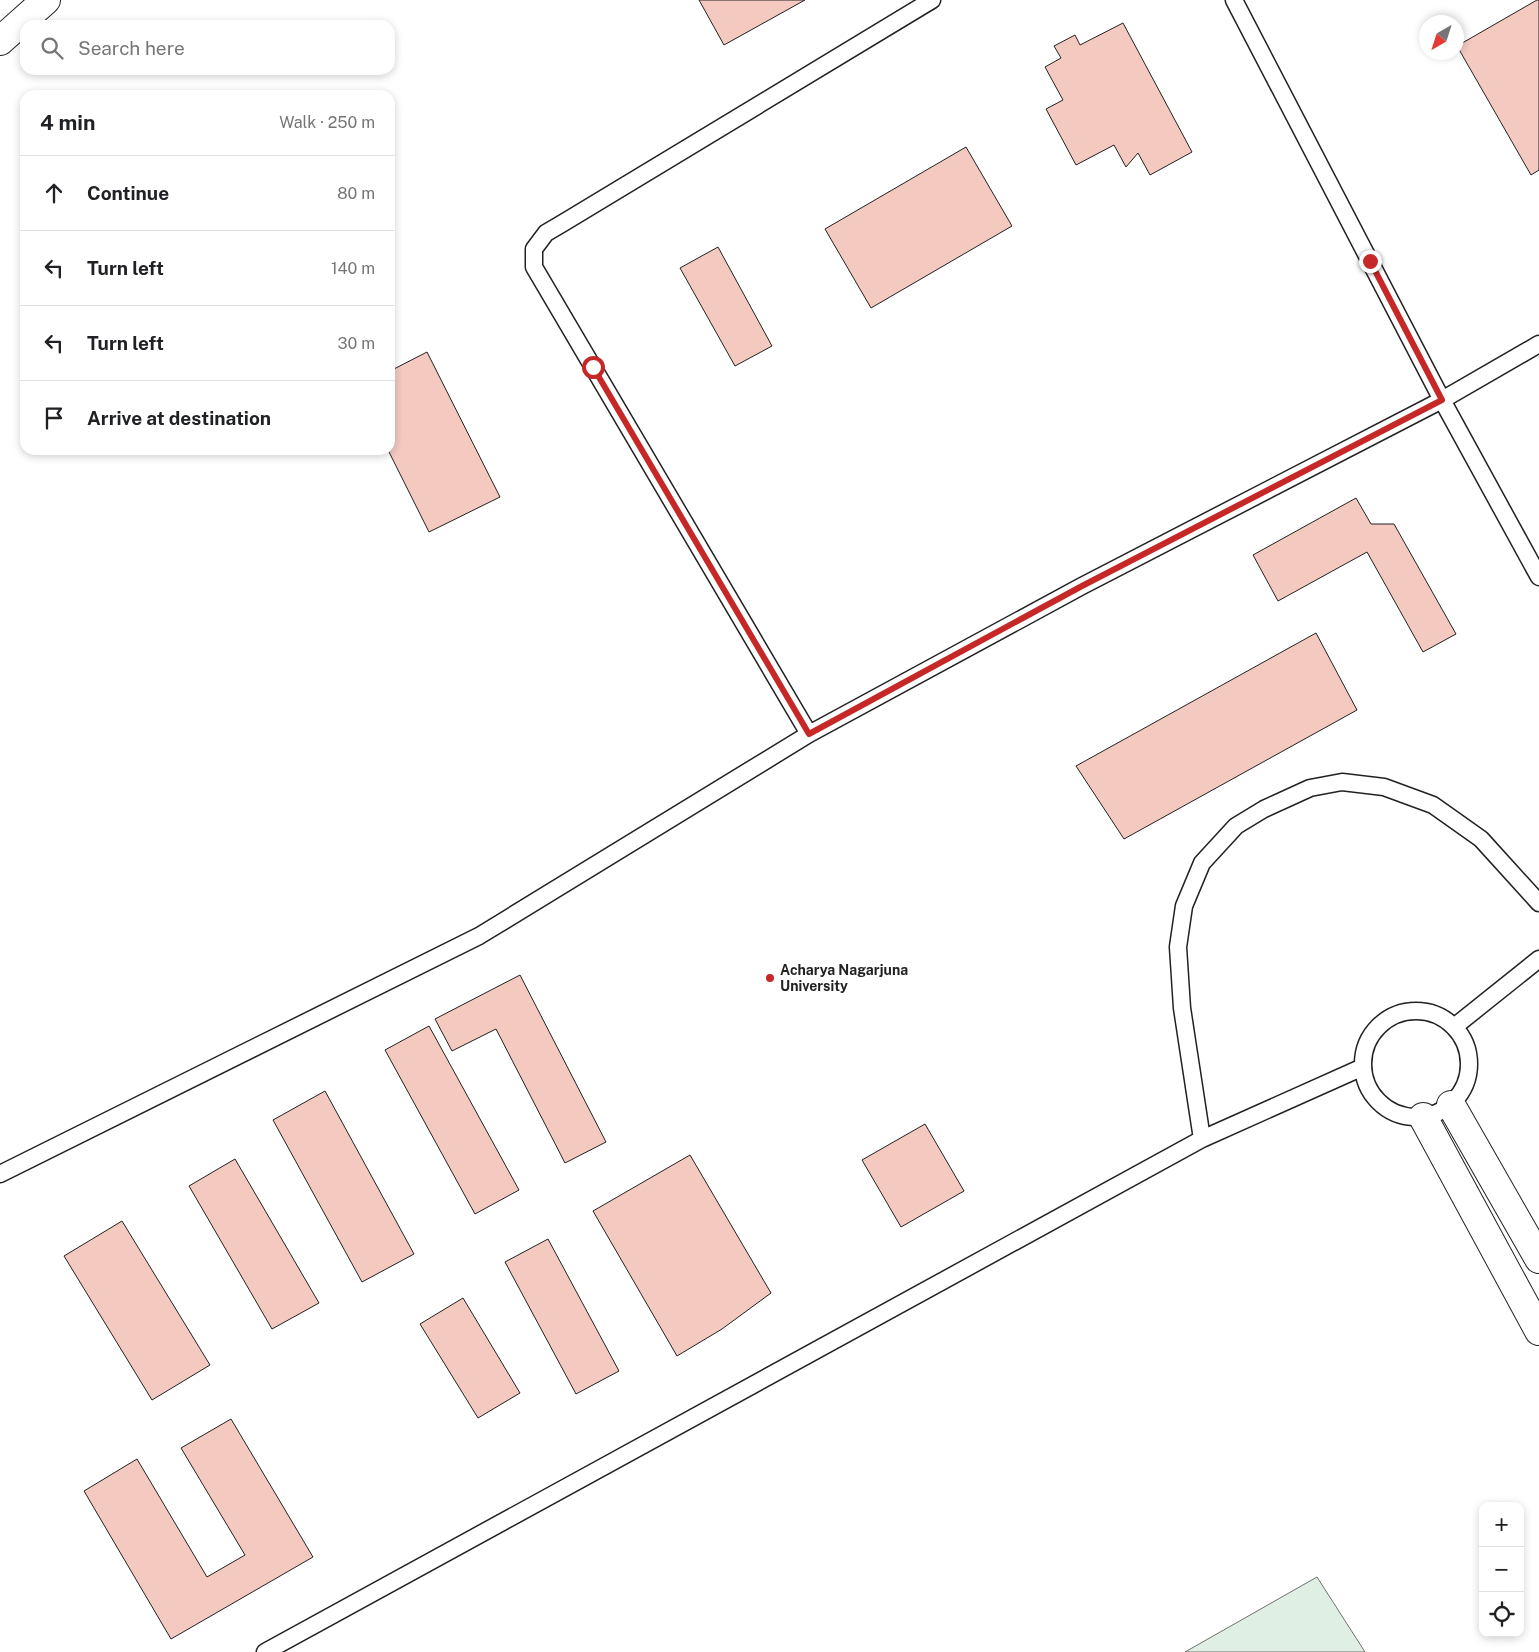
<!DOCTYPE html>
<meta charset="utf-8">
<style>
body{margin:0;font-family:"Public Sans",sans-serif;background:#f2f2f2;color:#202124}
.controls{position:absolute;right:15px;bottom:15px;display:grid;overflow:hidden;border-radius:10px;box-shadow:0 2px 8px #0003}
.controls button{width:45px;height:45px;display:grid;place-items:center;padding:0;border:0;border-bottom:1px solid #e0e0e0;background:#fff;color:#202124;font:25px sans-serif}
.compass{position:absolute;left:1419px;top:15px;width:45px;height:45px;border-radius:50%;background:#fff;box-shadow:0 2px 8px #0003;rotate:219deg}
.stop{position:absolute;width:15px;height:15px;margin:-11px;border:4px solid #c62828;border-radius:50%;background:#fff}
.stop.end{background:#c62828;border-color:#fff;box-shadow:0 1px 5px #0008}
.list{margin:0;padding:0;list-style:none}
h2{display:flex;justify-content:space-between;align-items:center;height:65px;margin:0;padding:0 20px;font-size:21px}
h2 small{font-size:16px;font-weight:400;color:#757577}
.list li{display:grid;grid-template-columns:32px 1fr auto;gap:15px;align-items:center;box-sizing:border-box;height:75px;padding:0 20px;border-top:1px solid #e0e0e0}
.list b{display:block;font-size:19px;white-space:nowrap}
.list em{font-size:16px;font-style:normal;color:#757577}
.icon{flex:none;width:28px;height:28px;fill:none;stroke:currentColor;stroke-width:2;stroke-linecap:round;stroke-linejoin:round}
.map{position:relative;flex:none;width:1539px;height:1652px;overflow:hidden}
.search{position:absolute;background:#fff;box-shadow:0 2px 8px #0003;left:20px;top:20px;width:375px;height:55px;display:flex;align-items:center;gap:12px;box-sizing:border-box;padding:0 18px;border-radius:15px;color:#757577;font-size:19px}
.panel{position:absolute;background:#fff;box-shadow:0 2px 8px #0003;left:20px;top:90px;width:375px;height:365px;border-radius:15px}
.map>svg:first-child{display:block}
.green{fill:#e0efe3;stroke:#6f6f6f}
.building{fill:#f3c9c0;stroke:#222}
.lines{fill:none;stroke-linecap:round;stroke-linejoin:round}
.lane-casing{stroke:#222;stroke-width:19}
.street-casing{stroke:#222;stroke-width:30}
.lane{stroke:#fff;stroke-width:16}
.street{stroke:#fff;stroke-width:28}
.route{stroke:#c62828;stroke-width:6}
.poi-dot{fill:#c62828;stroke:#fff;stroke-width:2}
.labels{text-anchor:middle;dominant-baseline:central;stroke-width:4;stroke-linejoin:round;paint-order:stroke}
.poi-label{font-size:14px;font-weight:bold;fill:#222;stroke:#fff;text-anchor:start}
</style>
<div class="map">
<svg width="1539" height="1652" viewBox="0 0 1539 1652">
<rect width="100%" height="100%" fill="#fff"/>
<!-- green -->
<path class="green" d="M 1317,1577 L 1365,1652 L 1185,1652 Z"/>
<!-- building -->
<path class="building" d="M 699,0 L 805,0 L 724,45 Z
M 1537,0 L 1539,0 L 1539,170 L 1531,175 L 1457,46 Z
M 1123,23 L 1192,152 L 1150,175 L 1138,153 L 1126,167 L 1114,145 L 1076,165 L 1046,109 L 1063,100 L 1045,67 L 1061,58 L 1054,46 L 1075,35 L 1080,45 Z
M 966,147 L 1012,226 L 871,308 L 825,229 Z
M 718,247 L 772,346 L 735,366 L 680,268 Z
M 427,352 L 500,497 L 429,532 L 388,450 L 390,450 L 390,371 Z
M 1356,498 L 1371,524 L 1394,524 L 1456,634 L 1423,652 L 1367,552 L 1278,601 L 1253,555 Z
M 1316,633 L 1357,710 L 1124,839 L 1076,766 Z
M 520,975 L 606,1142 L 565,1163 L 496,1029 L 452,1051 L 435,1019 Z
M 429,1026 L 519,1190 L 475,1214 L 385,1050 Z
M 325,1091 L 414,1254 L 362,1282 L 273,1120 Z
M 925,1124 L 964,1191 L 901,1227 L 862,1160 Z
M 690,1155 L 771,1293 L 722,1329 L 677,1356 L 593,1211 Z
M 235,1159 L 319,1303 L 272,1329 L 189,1186 Z
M 122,1221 L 210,1365 L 152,1400 L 64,1256 Z
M 548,1239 L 619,1371 L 576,1394 L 505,1262 Z
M 463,1298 L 520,1393 L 478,1418 L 420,1324 Z
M 231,1419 L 313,1557 L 171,1639 L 84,1491 L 137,1459 L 207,1577 L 245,1555 L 181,1448 Z"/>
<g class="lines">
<defs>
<path id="lane" d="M 1234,0 L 1442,400 L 1539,577
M 809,734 L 534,267 L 534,249 L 546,233 L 563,223 L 932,0
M1363 1064a53 53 0 1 1 106 0a53 53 0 1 1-106 0Z
M 1454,1027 L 1539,959
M 1202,1139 L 1182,1008 L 1178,947 L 1184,906 L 1202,863 L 1236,826 L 1264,809 L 1310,788 L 1342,782 L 1384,787 L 1433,805 L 1481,839 L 1539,903
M 0,1174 L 479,936 L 809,734 L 1082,586 L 1442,400 L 1539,344
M 265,1652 L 1202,1139 L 1363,1067"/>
<path id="street" d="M 0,41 L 46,0
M 1451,1105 L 1539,1259
M 1423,1117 L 1539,1331"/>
</defs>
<!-- lane casing -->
<use href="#lane" class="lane-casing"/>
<!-- street casing -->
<use href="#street" class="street-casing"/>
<!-- lane -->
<use href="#lane" class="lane"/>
<!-- street -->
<use href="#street" class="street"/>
</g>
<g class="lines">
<!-- route -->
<path class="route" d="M 593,367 L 809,734 L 1082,586 L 1442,400 L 1370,261"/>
</g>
<!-- markers -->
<circle class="poi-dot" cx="770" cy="978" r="5"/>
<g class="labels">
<!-- poi labels -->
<g class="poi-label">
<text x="780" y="970">Acharya Nagarjuna<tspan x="780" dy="16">University</tspan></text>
</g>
</g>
</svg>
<div class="controls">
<button>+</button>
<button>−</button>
<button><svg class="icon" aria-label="locate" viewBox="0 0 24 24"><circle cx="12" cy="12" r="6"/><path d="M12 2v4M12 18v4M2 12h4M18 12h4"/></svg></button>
</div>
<svg class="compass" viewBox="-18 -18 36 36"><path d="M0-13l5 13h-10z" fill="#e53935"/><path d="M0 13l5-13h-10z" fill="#757577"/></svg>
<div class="stop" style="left:593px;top:367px"></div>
<div class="stop end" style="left:1370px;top:261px"></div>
<div class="search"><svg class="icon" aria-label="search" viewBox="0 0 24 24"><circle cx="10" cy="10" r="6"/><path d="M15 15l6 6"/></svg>Search here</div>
<section class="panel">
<h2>4 min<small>Walk · 250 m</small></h2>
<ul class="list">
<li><svg class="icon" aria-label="ahead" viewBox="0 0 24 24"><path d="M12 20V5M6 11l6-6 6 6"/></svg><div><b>Continue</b></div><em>80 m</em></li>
<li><svg class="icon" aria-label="left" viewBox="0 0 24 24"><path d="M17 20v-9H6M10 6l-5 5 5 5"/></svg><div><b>Turn left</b></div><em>140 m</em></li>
<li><svg class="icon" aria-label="left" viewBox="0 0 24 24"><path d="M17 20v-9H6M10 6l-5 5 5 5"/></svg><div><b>Turn left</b></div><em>30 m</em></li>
<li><svg class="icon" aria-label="arrive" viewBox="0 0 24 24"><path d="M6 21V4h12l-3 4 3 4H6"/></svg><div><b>Arrive at destination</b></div></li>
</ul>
</section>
</div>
